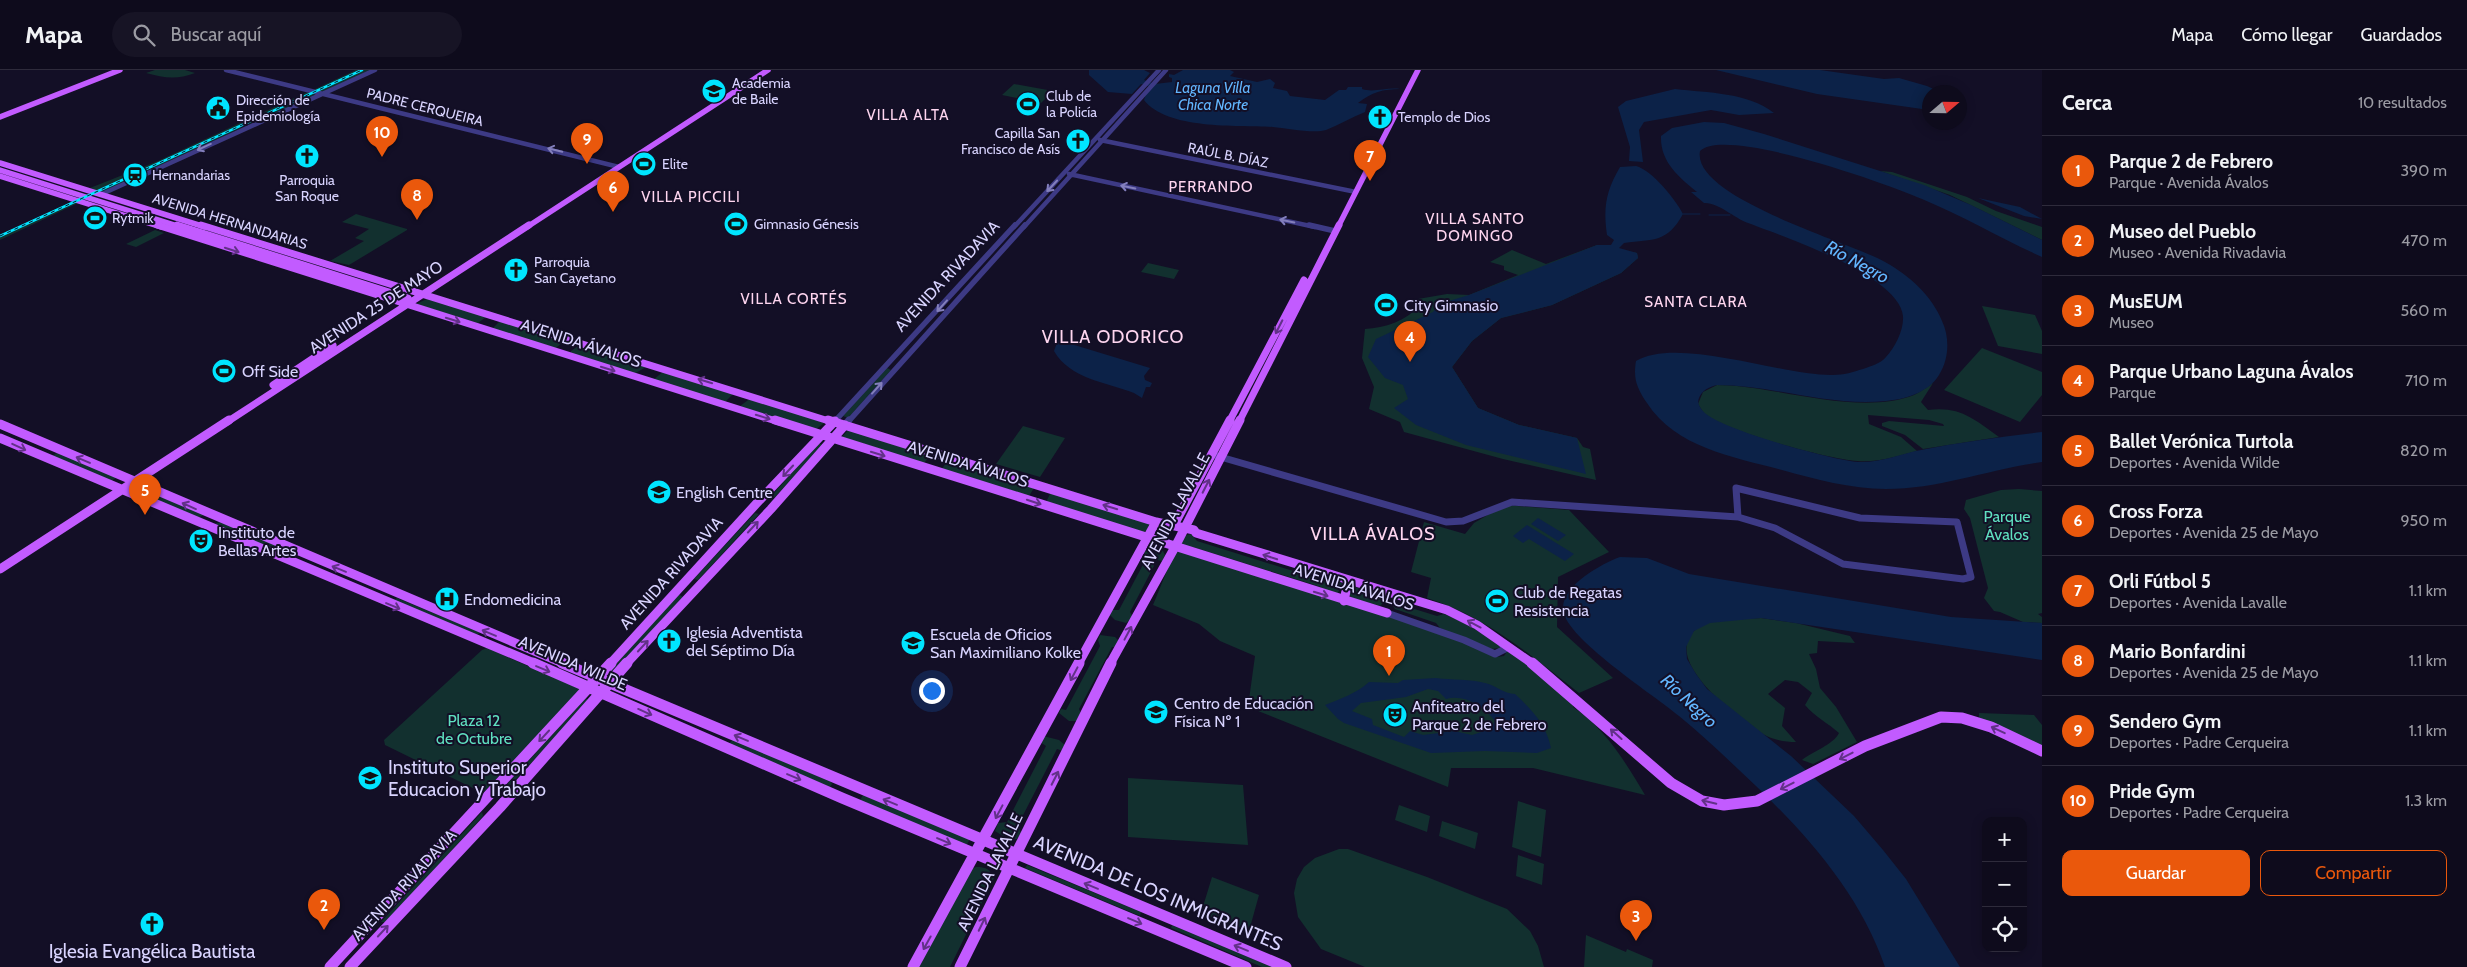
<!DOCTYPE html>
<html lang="es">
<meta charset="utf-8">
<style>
body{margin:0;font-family:Cabin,sans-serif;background:#171425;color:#f1f3f6}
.controls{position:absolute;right:15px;bottom:15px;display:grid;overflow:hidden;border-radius:10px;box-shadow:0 2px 12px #0003}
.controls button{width:45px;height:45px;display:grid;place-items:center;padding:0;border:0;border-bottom:1px solid #2e2b3b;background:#0e0b1c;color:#f1f3f6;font:25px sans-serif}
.compass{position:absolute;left:1922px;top:15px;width:45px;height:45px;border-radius:50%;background:#0e0b1c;box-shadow:0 2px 12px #0003;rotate:70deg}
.you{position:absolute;left:931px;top:620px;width:18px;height:18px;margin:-12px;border:4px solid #fff;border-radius:50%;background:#1a73e8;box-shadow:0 0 0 8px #1a73e833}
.badge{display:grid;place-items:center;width:32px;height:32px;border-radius:50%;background:#ea580c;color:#fff;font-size:16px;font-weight:700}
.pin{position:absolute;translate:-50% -41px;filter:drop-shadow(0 1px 2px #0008)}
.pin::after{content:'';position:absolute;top:26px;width:18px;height:15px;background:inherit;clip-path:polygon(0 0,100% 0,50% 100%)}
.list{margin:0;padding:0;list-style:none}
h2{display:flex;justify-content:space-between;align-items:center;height:65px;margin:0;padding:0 20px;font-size:21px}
h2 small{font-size:16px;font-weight:400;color:#9b9ba3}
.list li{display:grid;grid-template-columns:32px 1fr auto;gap:15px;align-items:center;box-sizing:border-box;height:70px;padding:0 20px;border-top:1px solid #2e2b3b}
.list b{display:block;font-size:19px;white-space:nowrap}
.list p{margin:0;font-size:16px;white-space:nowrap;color:#9b9ba3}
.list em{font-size:16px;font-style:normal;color:#9b9ba3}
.actions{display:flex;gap:10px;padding:15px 20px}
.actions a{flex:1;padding:11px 0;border:1px solid #ea580c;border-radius:10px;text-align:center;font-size:18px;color:#ea580c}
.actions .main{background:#ea580c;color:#fff}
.icon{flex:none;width:28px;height:28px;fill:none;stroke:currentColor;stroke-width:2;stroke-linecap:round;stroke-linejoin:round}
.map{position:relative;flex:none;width:2042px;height:897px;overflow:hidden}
header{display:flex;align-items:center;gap:30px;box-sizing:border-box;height:70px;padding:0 25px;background:#0e0b1c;border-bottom:1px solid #2e2b3b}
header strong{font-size:24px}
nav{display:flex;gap:28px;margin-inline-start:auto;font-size:18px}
.search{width:350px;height:45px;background:#171425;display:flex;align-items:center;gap:12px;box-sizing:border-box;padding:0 18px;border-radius:28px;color:#9b9ba3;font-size:19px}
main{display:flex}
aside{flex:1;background:#0e0b1c}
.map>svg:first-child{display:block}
.green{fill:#12302f}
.water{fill:#0c2248;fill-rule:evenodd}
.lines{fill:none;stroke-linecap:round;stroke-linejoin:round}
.stream{stroke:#0c2248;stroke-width:1}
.minor-far2{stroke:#3d3a85;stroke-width:4.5}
.minor-far1{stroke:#3d3a85;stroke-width:5.5}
.minor{stroke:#3d3a85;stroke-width:7}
.major-far3{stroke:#c25bff;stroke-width:5.5}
.major-far2{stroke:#c25bff;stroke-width:7}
.major-far1{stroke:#c25bff;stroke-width:9}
.major{stroke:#c25bff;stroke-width:11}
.rail-casing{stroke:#00e5ff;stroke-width:2.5}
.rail{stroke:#130f26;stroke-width:1;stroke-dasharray:4;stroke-linecap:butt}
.oneway{stroke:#837fbc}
.oneway2{stroke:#623188}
.labels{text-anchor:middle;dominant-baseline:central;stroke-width:4;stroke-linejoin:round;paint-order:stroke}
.far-poi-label{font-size:14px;fill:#d9d4ff;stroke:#130f26;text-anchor:start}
.far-street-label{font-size:14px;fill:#d9d4ff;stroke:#130f26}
.far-water-label{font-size:15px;font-style:italic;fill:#62b6ff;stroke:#130f26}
.far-neighbourhood-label{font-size:15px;letter-spacing:1px;fill:#ffd6f0;stroke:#130f26}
.street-label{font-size:16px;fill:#d9d4ff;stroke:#130f26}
.poi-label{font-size:16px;fill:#d9d4ff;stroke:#130f26;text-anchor:start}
.park-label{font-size:16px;fill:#5fe0c0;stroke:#130f26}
.water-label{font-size:18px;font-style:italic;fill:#62b6ff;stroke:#130f26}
.neighbourhood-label{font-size:18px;letter-spacing:1px;fill:#ffd6f0;stroke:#130f26}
.near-poi-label{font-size:19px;fill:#d9d4ff;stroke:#130f26;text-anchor:start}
.near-street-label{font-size:19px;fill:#d9d4ff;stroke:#130f26}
</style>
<header>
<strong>Mapa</strong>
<div class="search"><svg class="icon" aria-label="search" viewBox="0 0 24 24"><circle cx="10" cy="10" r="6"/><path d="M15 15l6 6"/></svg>Buscar aquí</div>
<nav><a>Mapa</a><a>Cómo llegar</a><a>Guardados</a></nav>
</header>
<main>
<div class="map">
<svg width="2042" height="897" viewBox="0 0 2042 897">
<rect width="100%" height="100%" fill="#130f26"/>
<!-- green -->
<path class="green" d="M 155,0 L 185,0 L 195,3 C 177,10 164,8 146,3 Z
M 356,0 L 372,0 L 322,22 L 313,20 Z
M 1014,14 L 1053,21 L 1041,33 L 1002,25 Z
M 307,22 L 318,25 L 253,53 L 241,55 L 241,58 L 106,120 L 100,122 L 90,118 L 158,91 Z
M 1880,101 L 1892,102 L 1967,127 L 1996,141 L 2042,157 L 2042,170 L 1950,125 Z
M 73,131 L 77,133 L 76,134 L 0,170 L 0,165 Z
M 356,144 L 407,159 L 407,160 L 349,195 L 330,191 L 364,171 L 355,168 L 369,159 L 342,152 Z
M 155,160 L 164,163 L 136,177 L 126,174 Z
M 1597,175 L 1637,183 L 1638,188 L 1621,203 L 1552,235 L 1501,248 L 1472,271 L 1452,297 L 1478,338 L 1519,355 L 1577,368 L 1583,377 L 1590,379 L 1596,410 L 1503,389 L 1404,362 L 1400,352 L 1369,339 L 1374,317 L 1362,288 L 1365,259 C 1385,258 1406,251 1419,236 L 1412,230 L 1447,224 L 1469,225 L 1518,205 L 1504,200 L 1504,196 L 1490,192 L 1512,180 L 1546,194 Z
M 1148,193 L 1179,200 L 1174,209 L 1141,202 Z
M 429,228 L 486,247 L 478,253 L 416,234 Z
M 1982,236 L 2035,245 L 2042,261 L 2042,284 L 1998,276 Z
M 500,251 L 564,271 L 556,278 L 492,259 Z
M 578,276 L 646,297 L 634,304 L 571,285 L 571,281 Z
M 1982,278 L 2042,302 L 2042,325 L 2020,352 L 1944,320 Z
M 887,298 L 891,300 L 848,348 L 843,346 Z
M 664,301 L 733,324 L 725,332 L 653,310 Z
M 1933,313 L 1921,332 L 1928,340 C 1960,336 1974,349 1999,367 L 1923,379 L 1905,365 L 1882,356 L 1882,353 L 1889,351 L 1944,356 L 1943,354 L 1929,350 L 1868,345 L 1869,354 L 1901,367 L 1917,381 C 1897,386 1878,393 1857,391 C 1827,389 1730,362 1708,346 C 1703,343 1701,339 1698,334 L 1703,322 L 1717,315 C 1774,315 1858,347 1914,325 C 1920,322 1927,317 1933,313 Z
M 751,328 L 824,353 L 814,361 L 740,336 Z
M 1023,356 L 1065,368 L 1040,407 L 996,394 Z
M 848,360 L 930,386 L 924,393 L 842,367 Z
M 818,373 L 823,375 L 772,430 L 768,430 Z
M 58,382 L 117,407 L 110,412 L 51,387 Z
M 947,391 L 1034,418 L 1029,426 L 942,399 Z
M 136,417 L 203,444 L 204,445 L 197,448 L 132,420 Z
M 2019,419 L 2042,421 L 2042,543 L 2038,544 L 2042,547 L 2042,553 L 2023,552 L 2000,542 L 1994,541 L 1984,528 L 1988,518 L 1970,448 L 1964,439 L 1966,430 L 2001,420 Z
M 1056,422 L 1148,452 L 1149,458 L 1143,463 L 1048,435 L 1047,430 L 1050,424 Z
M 1505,435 L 1569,440 L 1609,482 L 1558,507 L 1557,557 L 1613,608 L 1579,623 C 1532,586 1485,546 1427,528 L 1431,508 L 1411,502 L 1424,452 L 1465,464 L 1474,453 Z
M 755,443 L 759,444 L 698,510 L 694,509 Z
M 220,452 L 289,481 L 289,482 L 285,485 L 214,454 Z
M 1191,464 L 1197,471 L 1325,511 L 1330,507 L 1338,509 L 1342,514 L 1337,525 L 1324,522 L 1321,517 L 1193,477 L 1187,479 L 1180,477 L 1182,466 Z
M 1155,478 L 1163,481 L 1165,485 L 1162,491 L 1157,490 L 1130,542 L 1133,547 L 1126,553 L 1115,550 L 1110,545 L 1112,540 L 1119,540 L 1147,487 L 1144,483 L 1147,479 Z
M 1180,480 L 1461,569 L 1497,587 L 1504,586 L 1508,580 L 1573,631 L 1573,637 C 1605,658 1626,693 1645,725 L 1533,698 L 1451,698 L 1448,717 L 1248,637 L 1255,586 L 1220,571 L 1199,554 L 1153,535 L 1175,481 Z
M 1355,517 L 1385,528 L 1384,532 L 1380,536 L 1353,529 L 1349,524 L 1350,520 Z
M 678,524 L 683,527 L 614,603 L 609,602 Z
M 397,528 L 479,562 L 480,563 L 477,565 L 393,531 Z
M 1395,533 L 1437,546 L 1444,544 L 1467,554 L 1500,575 L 1499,578 L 1492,579 L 1440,558 L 1436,553 L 1395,539 L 1393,536 Z
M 1761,548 L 1796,553 L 1850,566 L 1855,573 L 1818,571 L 1817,583 L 1809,584 L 1816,599 L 1820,618 L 1836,637 L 1857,672 L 1813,694 L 1802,690 C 1813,681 1833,675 1839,663 C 1828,653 1815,647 1805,635 L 1812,623 L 1798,612 L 1785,610 L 1768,624 L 1785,638 L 1782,656 L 1796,672 C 1785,672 1773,670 1763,664 C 1740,650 1662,592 1694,561 C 1710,546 1741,549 1761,548 Z
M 1100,565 L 1115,567 L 1120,572 L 1117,577 L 1112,577 L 1079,639 L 1082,646 L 1079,651 L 1069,651 L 1059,643 L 1061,639 L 1066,640 L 1100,576 L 1098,570 Z
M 487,578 L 580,619 L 483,723 L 385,675 L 384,670 L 482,580 Z
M 586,628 L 589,631 L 505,721 L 501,721 Z
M 1979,643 L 2034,645 L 2042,655 L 2042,678 L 1979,648 Z
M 1043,666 L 1059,670 L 1066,676 L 1063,681 L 1057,679 L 1018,755 L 1021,763 L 1017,769 L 1009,770 L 995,761 L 998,753 L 1007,752 L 1046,676 L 1040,672 Z
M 733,669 L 831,712 L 832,714 L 830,717 L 729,674 Z
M 1128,708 L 1243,715 L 1248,775 L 1128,767 Z
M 863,725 L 970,769 L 966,776 L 860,730 Z
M 1518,731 L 1546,740 L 1541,787 L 1512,777 Z
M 1399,735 L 1430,746 L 1427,762 L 1395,750 Z
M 482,742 L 483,746 L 386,852 L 381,852 Z
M 1442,751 L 1478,763 L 1475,779 L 1439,766 Z
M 1339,779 L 1348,779 L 1427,807 L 1507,839 L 1530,861 L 1538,876 L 1544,897 L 1365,897 L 1321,879 L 1298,847 L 1294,823 L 1297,809 L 1304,797 L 1315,788 Z
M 1518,785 L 1544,794 L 1542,815 L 1516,806 Z
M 1027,795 L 1141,842 L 1140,846 L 1025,798 Z
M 976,797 C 986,797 990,799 994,808 L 950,897 L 917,897 L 971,799 Z
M 1212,807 L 1259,825 L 1249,861 L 1201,843 Z
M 1172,855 L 1272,897 L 1262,897 L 1171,858 Z
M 1586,865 L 1626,882 L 1627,879 L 1653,890 L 1652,897 L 1584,897 Z"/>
<!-- water -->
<path class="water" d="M 1089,0 L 1144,0 L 1150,3 L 1144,10 L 1155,14 L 1172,12 L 1172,8 L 1169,7 L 1169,4 L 1174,5 L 1183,0 L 1230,0 L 1234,2 L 1230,6 L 1257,12 L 1270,9 L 1275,13 L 1273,18 L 1287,21 L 1290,26 L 1325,30 L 1339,20 L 1346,20 L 1348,17 L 1362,17 L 1362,19 C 1374,23 1387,17 1400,19 C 1383,19 1372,22 1358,33 L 1367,34 L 1365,42 C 1352,47 1339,55 1326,60 C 1314,64 1286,58 1273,57 C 1238,55 1167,60 1144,30 L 1146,24 L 1152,17 L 1141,14 L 1132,24 L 1108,22 L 1089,5 Z
M 1716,0 L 1820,0 L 1884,9 L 1899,8 L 1927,16 L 1940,22 L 1930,22 L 1929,40 L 1817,24 Z
M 1675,19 C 1708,23 1747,22 1774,43 L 1739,45 L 1711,40 L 1644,52 L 1639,60 L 1643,92 L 1629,91 L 1630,77 L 1618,37 L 1626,31 Z
M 1704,52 L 1724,53 L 1764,64 L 1924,115 L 1971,135 L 2042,170 L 2042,187 C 2002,169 1963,146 1922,129 C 1888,114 1726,56 1700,81 C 1691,128 1853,173 1885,192 C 1909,205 1932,226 1942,251 C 1950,268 1949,289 1939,305 C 1928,323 1905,329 1886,331 C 1829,337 1773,315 1717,315 C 1709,317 1702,320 1699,328 C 1696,335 1703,342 1709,346 C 1732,362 1829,389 1858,392 C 1880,393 1900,384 1921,380 C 1961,372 2002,367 2042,362 L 2042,392 C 1990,399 1939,419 1886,419 C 1851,419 1815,409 1782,400 C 1734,387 1676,378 1647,333 C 1637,318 1633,309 1636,291 C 1678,266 1782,306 1833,305 C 1844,305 1853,302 1863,299 C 1871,296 1880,294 1886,287 C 1895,277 1904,260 1903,246 C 1899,205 1782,166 1748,153 C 1734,148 1718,132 1704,133 L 1691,122 L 1697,122 C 1679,107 1660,92 1661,66 L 1672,58 Z
M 1636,96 C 1652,100 1676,130 1683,144 C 1667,173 1654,169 1624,173 L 1619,178 L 1637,183 L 1638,188 L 1621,203 L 1552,235 L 1501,248 L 1472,271 L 1452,297 L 1478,338 L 1519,355 L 1577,368 L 1586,404 L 1466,375 L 1416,355 L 1394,338 L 1408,329 L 1403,315 L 1385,308 L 1368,287 L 1376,269 L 1433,242 L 1439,234 L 1469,225 L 1597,175 L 1611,175 L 1614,170 L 1607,165 C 1603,137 1606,121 1620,97 Z
M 1978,128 L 2020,137 L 2042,149 L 2024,146 Z
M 1058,270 L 1150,298 L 1144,306 L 1145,310 L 1152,313 L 1150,317 L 1146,317 L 1142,328 L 1134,323 C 1106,312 1070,309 1054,281 Z
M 1538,448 L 1566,465 L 1558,471 L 1531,454 Z
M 1527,455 L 1574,484 L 1565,491 L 1529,469 L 1523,473 L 1513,466 Z
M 1620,487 L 1647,488 L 1689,504 L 1951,547 L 2042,553 L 2042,590 L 1761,548 L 1710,553 L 1694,561 L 1686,577 L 1687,589 L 1696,604 L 1707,619 L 1791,686 L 1854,746 L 1883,780 L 1906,809 L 1960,897 L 1885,897 C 1858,818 1798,755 1738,699 C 1719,681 1700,663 1679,646 C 1654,625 1573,573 1564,544 C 1556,518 1601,494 1620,487 Z
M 1436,608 C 1451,610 1471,609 1485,613 C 1495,615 1504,624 1515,624 C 1532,640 1546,654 1551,678 L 1537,683 L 1485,681 L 1431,683 L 1344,653 L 1338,649 L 1325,635 C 1340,629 1357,623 1369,612 L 1398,613 L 1403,610 ZM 1428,619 L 1438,621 L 1446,629 C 1465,624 1483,636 1495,651 L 1491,659 L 1472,665 L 1454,661 L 1423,665 L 1410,661 L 1404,667 L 1373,655 L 1372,649 L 1352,641 L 1361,633 L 1406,627 Z"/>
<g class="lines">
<!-- stream -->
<path class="stream" d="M 1683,144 L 1700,144
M 1709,145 L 1730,145"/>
<!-- minor-far2 -->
<path class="minor-far2" d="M 226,0 L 619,97
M 1100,70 L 1356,122
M 1069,104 L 1315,157
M 102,124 L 375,0
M 1014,157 L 1159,0
M 1024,157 L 1166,0"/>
<!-- minor-far1 -->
<path class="minor-far1" d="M 1309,155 L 1335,161
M 835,351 L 1015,155
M 848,352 L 1025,155"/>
<!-- minor -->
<path class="minor" d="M 845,355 L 849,350
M 1217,386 L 1446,452 L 1463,451 L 1512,432 L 1738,447
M 1736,418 L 1860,448 L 1957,452 L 1971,507 L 1963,509 L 1843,494 L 1775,458 L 1738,447 Z
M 1387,543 L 1464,570 L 1495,584 L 1505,579 L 1500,571"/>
<!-- major-far3 -->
<path class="major-far3" d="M 0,47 L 120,0
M 0,93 L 205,157
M 0,100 L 181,157
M 0,106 L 161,157
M 527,157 L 768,0
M 1338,157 L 1418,0"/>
<!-- major-far2 -->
<path class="major-far2" d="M 157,155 L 779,352
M 177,155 L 408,228
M 201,155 L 832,352
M 273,315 L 333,275
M 227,352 L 529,155
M 1229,352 L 1304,210
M 1239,352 L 1339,155"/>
<!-- major-far1 -->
<path class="major-far1" d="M 775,350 L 1387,543
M 828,350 L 1156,452 L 1194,460 L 1196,463 L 1447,540 L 1477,555 L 1533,594
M 0,354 L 565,594
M 0,368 L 536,594
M 1174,455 L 1230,350
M 0,499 L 229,350
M 1344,531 L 1348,511
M 610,594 L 756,434 L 835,351
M 626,594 L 771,439 L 845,355
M 1078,594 L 1156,452
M 1110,594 L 1175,477 L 1240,350"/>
<!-- major -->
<path class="major" d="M 533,593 L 842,728 L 1246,897
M 562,593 L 1286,897
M 1532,593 L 1671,713 L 1702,731 L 1724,735 L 1757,731 L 1865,676 L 1941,647 L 1962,648 L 1991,657 L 2042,681
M 330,897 L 611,593
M 350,897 L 500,737 L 627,593
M 913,897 L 1079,593
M 960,897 L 1111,593"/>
<defs>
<path id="rail" d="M 0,166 L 362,0"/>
</defs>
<!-- rail casing -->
<use href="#rail" class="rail-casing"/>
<!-- rail -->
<use href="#rail" class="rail"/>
</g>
<!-- one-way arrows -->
<defs><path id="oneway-shaft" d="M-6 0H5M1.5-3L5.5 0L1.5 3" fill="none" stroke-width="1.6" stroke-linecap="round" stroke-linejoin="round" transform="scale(1.25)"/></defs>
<g class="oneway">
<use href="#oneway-shaft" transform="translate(204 77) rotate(155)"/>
<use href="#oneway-shaft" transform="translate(555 80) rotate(-166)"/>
<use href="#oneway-shaft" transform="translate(1052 116) rotate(133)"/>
<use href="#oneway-shaft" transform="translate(1128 117) rotate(-168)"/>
<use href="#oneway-shaft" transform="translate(1287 151) rotate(-168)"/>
<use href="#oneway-shaft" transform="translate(942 236) rotate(132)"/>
<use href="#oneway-shaft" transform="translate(877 318) rotate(-48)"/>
</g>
<g class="oneway2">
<use href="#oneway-shaft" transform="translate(232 180) rotate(18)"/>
<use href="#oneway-shaft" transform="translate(453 250) rotate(17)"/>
<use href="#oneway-shaft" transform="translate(1279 257) rotate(117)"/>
<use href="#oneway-shaft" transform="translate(608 299) rotate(17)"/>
<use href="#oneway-shaft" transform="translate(705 311) rotate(-163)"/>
<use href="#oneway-shaft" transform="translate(763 347) rotate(17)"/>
<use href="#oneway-shaft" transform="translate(19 377) rotate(25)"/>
<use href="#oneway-shaft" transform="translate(878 384) rotate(17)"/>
<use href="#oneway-shaft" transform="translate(83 390) rotate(-157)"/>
<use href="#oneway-shaft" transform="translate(788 401) rotate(133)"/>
<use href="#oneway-shaft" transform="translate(1206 416) rotate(-63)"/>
<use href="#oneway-shaft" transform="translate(1034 432) rotate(18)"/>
<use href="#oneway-shaft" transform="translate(189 436) rotate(-156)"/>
<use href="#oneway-shaft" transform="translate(1110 437) rotate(-163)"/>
<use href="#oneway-shaft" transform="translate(753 457) rotate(-47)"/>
<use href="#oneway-shaft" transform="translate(1270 487) rotate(-162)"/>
<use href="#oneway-shaft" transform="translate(339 499) rotate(-158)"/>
<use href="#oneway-shaft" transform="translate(1321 524) rotate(17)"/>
<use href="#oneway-shaft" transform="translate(393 536) rotate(23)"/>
<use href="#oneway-shaft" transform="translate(1474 554) rotate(-152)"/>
<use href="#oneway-shaft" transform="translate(489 563) rotate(-157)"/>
<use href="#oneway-shaft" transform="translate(1128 563) rotate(-62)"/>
<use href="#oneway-shaft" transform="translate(643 576) rotate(-47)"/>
<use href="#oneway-shaft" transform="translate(543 599) rotate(23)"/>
<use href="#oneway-shaft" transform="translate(1074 604) rotate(118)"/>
<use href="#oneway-shaft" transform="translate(645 642) rotate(24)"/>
<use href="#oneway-shaft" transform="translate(1998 660) rotate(-155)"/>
<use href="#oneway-shaft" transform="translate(1616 664) rotate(-138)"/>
<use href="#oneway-shaft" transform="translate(544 666) rotate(133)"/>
<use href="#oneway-shaft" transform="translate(741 668) rotate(-157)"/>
<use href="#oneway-shaft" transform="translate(1846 686) rotate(153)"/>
<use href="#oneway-shaft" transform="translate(794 707) rotate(23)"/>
<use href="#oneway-shaft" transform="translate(1055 708) rotate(-63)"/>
<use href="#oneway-shaft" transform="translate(1787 716) rotate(153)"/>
<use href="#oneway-shaft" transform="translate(890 732) rotate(-158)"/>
<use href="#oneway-shaft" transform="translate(1709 732) rotate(-167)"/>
<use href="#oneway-shaft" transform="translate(999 742) rotate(118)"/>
<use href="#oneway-shaft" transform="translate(944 771) rotate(23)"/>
<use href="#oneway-shaft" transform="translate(1091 816) rotate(-158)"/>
<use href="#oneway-shaft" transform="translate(1135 851) rotate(23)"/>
<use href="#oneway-shaft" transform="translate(982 854) rotate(-64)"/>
<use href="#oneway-shaft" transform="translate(383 861) rotate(-47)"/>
<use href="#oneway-shaft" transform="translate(927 873) rotate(119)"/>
<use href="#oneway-shaft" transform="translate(1241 878) rotate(-158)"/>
</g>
<!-- icons -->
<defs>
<symbol id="university-disc" viewBox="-11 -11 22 22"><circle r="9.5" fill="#00e5ff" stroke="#130f26"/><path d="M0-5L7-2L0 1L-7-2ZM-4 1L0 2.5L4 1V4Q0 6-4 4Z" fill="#111"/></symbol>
<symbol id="stadium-disc" viewBox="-11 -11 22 22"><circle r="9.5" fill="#00e5ff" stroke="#130f26"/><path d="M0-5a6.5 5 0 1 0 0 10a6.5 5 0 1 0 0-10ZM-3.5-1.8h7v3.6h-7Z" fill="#111"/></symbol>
<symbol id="civic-disc" viewBox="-11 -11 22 22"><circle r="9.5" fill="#00e5ff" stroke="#130f26"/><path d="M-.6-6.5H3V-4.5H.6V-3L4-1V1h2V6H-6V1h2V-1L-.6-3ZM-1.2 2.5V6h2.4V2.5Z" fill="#111"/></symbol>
<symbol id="church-disc" viewBox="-11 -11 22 22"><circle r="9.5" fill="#00e5ff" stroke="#130f26"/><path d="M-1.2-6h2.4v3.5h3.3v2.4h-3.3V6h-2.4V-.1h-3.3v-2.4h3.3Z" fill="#111"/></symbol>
<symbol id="station-disc" viewBox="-11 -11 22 22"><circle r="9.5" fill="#00e5ff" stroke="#130f26"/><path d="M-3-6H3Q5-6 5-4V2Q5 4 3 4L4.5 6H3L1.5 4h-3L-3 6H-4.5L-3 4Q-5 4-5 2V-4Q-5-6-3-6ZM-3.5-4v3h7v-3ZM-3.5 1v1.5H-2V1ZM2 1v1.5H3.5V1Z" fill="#111"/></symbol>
<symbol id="theatre-disc" viewBox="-11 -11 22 22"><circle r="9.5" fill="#00e5ff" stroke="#130f26"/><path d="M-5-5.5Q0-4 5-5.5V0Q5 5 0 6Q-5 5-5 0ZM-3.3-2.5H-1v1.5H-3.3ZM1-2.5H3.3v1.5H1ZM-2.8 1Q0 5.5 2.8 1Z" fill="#111"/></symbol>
<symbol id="hospital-disc" viewBox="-11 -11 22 22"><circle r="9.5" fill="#00e5ff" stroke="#130f26"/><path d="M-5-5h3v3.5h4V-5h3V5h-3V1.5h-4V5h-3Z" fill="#111"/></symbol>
</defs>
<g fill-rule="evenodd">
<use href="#university-disc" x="700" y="7" width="28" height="28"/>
<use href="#stadium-disc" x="1014" y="20" width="28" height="28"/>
<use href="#civic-disc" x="204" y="24" width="28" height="28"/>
<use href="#church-disc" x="1366" y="33" width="28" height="28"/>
<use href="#church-disc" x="1064" y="57" width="28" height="28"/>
<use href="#church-disc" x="293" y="72" width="28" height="28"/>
<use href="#stadium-disc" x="630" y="80" width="28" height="28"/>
<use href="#station-disc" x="121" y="91" width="28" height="28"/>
<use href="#stadium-disc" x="81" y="134" width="28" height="28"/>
<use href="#stadium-disc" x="722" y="140" width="28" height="28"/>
<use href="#church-disc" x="502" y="186" width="28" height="28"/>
<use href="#stadium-disc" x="1372" y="221" width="28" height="28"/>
<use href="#stadium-disc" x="210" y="287" width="28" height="28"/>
<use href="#university-disc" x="645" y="408" width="28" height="28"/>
<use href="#theatre-disc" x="187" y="457" width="28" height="28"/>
<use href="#hospital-disc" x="433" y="515" width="28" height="28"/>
<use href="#stadium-disc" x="1483" y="517" width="28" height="28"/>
<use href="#church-disc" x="655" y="557" width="28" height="28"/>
<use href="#university-disc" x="899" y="559" width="28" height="28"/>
<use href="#university-disc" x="1142" y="628" width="28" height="28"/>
<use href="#theatre-disc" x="1381" y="631" width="28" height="28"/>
<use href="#university-disc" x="356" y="694" width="28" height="28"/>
<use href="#church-disc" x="138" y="840" width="28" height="28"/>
</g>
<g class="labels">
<!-- far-poi labels -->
<g class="far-poi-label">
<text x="732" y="13">Academia<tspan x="732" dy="16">de Baile</tspan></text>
<text x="1046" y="26">Club de<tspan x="1046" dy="16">la Policía</tspan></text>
<text x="236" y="30">Dirección de<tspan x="236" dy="16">Epidemiología</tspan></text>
<text x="1398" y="47">Templo de Dios</text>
<text x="1060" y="63" text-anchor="end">Capilla San<tspan x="1060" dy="16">Francisco de Asís</tspan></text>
<text x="662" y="94">Elite</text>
<text x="152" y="105">Hernandarias</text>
<text x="307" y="110" text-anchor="middle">Parroquia<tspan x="307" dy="16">San Roque</tspan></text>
<text x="112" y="148">Rytmik</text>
<text x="754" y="154">Gimnasio Génesis</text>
<text x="534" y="192">Parroquia<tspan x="534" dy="16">San Cayetano</tspan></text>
</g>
<!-- far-street labels -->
<g class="far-street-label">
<text transform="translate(425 37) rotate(14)">PADRE CERQUEIRA</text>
<text transform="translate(1228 85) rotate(11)">RAÚL B. DÍAZ</text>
<text transform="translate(230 151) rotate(17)">AVENIDA HERNANDARIAS</text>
</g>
<!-- far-water labels -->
<g class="far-water-label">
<text x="1213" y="18">Laguna Villa<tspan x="1213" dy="17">Chica Norte</tspan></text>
</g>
<!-- far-neighbourhood labels -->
<g class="far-neighbourhood-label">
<text x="908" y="45">VILLA ALTA</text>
<text x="1211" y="117">PERRANDO</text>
<text x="691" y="127">VILLA PICCILI</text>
<text x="1475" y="149">VILLA SANTO<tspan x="1475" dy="17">DOMINGO</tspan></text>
<text x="794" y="229">VILLA CORTÉS</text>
<text x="1696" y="232">SANTA CLARA</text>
</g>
<!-- street labels -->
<g class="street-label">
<text transform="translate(947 206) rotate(-47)">AVENIDA RIVADAVIA</text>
<text transform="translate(376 237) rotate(-33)">AVENIDA 25 DE MAYO</text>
<text transform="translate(581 273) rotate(18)">AVENIDA ÁVALOS</text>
<text transform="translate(968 394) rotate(17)">AVENIDA ÁVALOS</text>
<text transform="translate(1175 441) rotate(-62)">AVENIDA LAVALLE</text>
<text transform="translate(671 503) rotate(-48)">AVENIDA RIVADAVIA</text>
<text transform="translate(1354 517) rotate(17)">AVENIDA ÁVALOS</text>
<text transform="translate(573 593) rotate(23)">AVENIDA WILDE</text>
<text transform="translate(990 802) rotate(-64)">AVENIDA LAVALLE</text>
<text transform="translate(404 815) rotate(-47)">AVENIDA RIVADAVIA</text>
</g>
<!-- poi labels -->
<g class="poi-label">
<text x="1404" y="235">City Gimnasio</text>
<text x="242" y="301">Off Side</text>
<text x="676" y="422">English Centre</text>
<text x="218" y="462">Instituto de<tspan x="218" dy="18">Bellas Artes</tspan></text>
<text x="1514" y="522">Club de Regatas<tspan x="1514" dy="18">Resistencia</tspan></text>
<text x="464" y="529">Endomedicina</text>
<text x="686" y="562">Iglesia Adventista<tspan x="686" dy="18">del Séptimo Día</tspan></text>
<text x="930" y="564">Escuela de Oficios<tspan x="930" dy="18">San Maximiliano Kolke</tspan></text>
<text x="1174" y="633">Centro de Educación<tspan x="1174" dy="18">Física Nº 1</tspan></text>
<text x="1412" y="636">Anfiteatro del<tspan x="1412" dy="18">Parque 2 de Febrero</tspan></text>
</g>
<!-- park labels -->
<g class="park-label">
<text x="2007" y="446">Parque<tspan x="2007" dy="18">Ávalos</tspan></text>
<text x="474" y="650">Plaza 12<tspan x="474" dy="18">de Octubre</tspan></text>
</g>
<!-- water labels -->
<g class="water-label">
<text transform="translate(1857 192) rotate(29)">Río Negro</text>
<text transform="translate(1689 631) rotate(43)">Río Negro</text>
</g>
<!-- neighbourhood labels -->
<g class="neighbourhood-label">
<text x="1113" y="267">VILLA ODORICO</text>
<text x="1373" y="464">VILLA ÁVALOS</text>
</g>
<!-- near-poi labels -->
<g class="near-poi-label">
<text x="388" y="697">Instituto Superior<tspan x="388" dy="22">Educacion y Trabajo</tspan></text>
<text x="152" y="881" text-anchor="middle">Iglesia Evangélica Bautista</text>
</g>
<!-- near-street labels -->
<g class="near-street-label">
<text transform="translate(1158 823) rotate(23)">AVENIDA DE LOS INMIGRANTES</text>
</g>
</g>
</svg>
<div class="controls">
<button>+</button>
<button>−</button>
<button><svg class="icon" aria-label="locate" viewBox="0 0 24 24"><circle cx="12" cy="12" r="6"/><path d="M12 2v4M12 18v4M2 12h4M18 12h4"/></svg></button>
</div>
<svg class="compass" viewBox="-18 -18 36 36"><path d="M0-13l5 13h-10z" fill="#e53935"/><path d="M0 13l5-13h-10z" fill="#9b9ba3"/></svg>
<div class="you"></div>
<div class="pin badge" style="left:1389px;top:606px">1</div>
<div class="pin badge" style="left:324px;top:860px">2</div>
<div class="pin badge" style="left:1636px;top:871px">3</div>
<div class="pin badge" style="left:1410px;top:292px">4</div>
<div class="pin badge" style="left:145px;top:445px">5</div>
<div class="pin badge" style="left:613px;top:142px">6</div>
<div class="pin badge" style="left:1370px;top:111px">7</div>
<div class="pin badge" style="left:417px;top:150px">8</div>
<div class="pin badge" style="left:587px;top:94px">9</div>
<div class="pin badge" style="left:382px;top:87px">10</div>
</div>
<aside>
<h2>Cerca<small>10 resultados</small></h2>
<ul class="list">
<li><span class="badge">1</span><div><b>Parque 2 de Febrero</b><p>Parque · Avenida Ávalos</p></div><em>390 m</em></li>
<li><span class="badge">2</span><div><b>Museo del Pueblo</b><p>Museo · Avenida Rivadavia</p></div><em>470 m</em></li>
<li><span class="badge">3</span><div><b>MusEUM</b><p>Museo</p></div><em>560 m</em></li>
<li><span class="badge">4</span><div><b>Parque Urbano Laguna Ávalos</b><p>Parque</p></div><em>710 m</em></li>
<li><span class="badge">5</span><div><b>Ballet Verónica Turtola</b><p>Deportes · Avenida Wilde</p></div><em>820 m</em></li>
<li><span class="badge">6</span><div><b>Cross Forza</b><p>Deportes · Avenida 25 de Mayo</p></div><em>950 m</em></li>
<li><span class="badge">7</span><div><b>Orli Fútbol 5</b><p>Deportes · Avenida Lavalle</p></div><em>1.1 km</em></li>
<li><span class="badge">8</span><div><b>Mario Bonfardini</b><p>Deportes · Avenida 25 de Mayo</p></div><em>1.1 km</em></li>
<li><span class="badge">9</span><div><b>Sendero Gym</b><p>Deportes · Padre Cerqueira</p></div><em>1.1 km</em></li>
<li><span class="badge">10</span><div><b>Pride Gym</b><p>Deportes · Padre Cerqueira</p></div><em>1.3 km</em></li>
</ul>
<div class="actions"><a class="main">Guardar</a><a>Compartir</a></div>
</aside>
</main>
